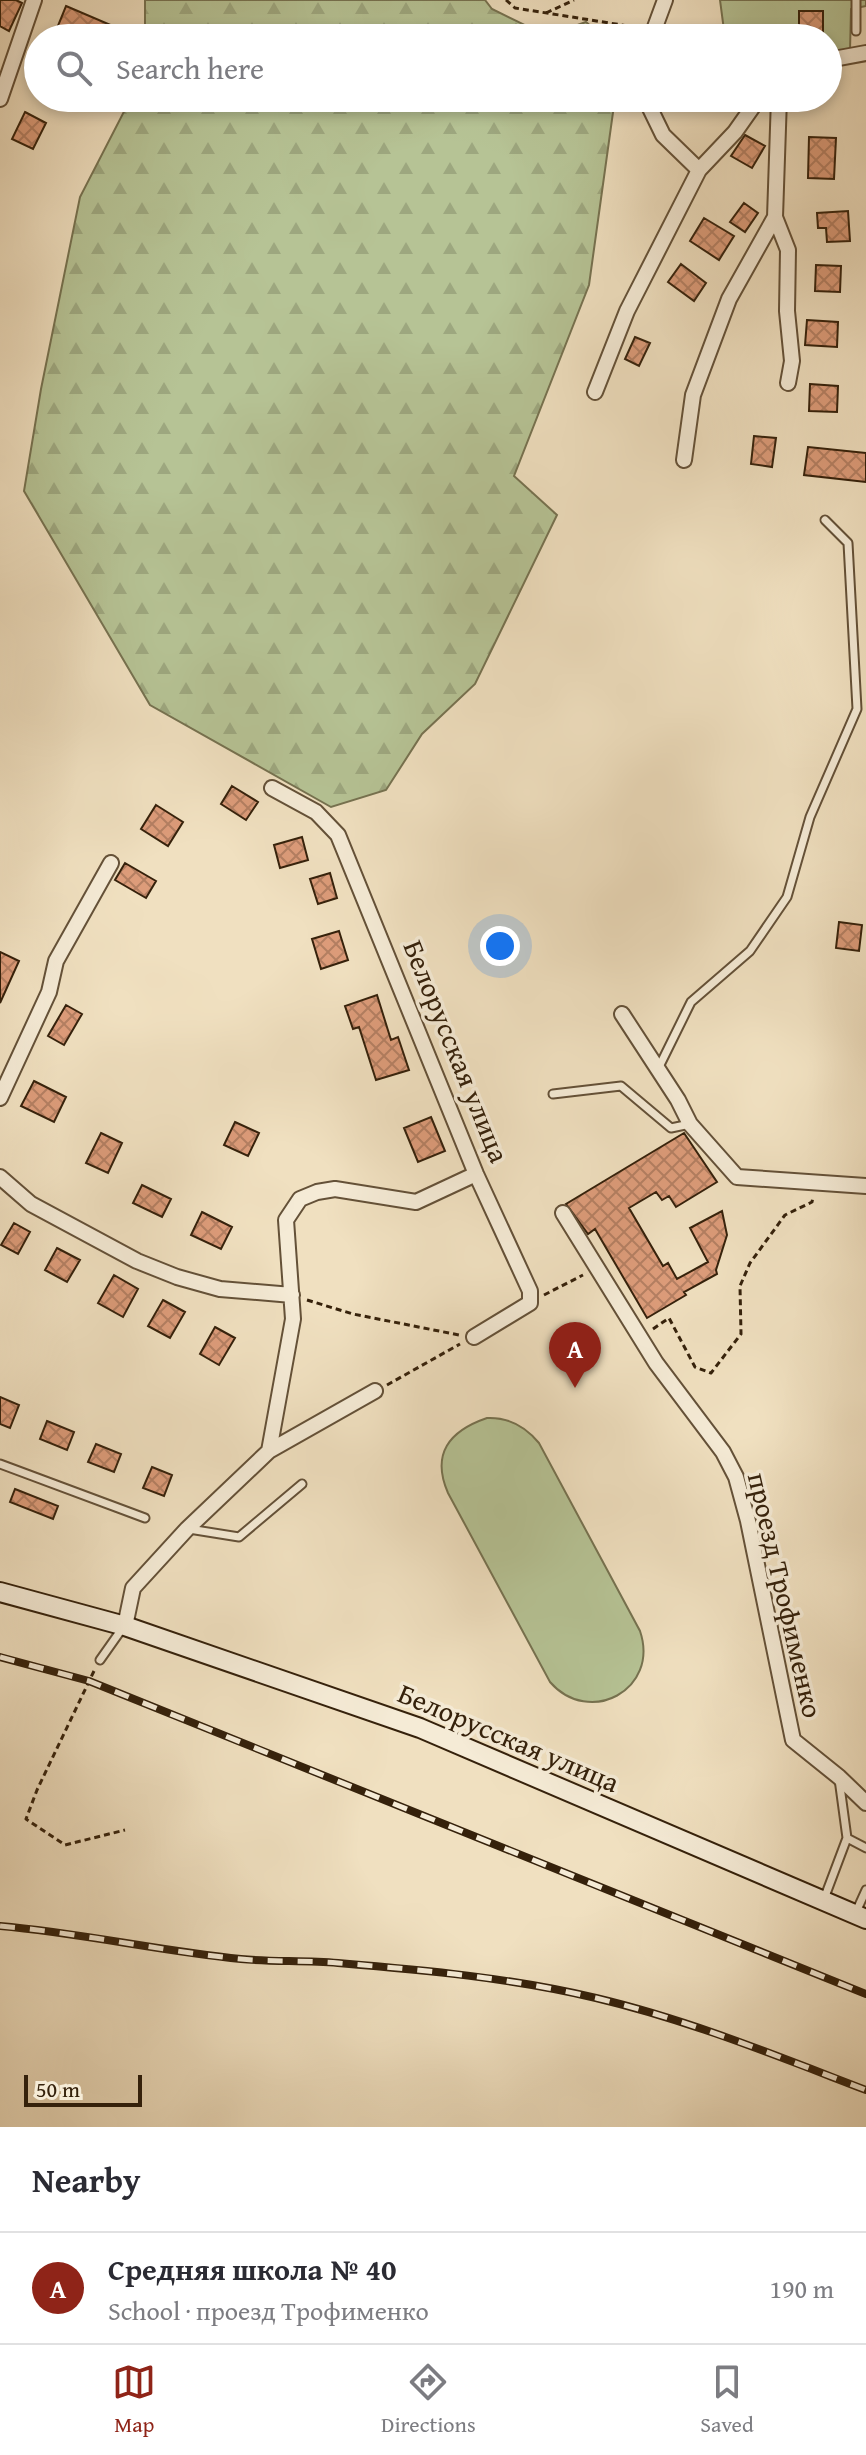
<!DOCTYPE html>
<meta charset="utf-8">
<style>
body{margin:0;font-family:"Gentium Book Plus",serif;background:#f7f7f7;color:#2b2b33}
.scale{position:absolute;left:24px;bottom:20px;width:118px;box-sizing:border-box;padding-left:8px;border:4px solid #35210b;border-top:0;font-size:22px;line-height:28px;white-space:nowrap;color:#35210b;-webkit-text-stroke:6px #f5ebd6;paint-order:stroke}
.you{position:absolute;left:500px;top:946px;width:28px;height:28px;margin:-20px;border:6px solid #fff;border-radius:50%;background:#1a73e8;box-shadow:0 0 0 12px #1a73e833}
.badge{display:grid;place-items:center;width:52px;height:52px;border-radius:50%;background:#8f2418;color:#fff;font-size:26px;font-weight:700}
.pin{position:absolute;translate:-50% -66px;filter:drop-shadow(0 2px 4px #0008)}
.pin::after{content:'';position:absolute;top:42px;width:28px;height:24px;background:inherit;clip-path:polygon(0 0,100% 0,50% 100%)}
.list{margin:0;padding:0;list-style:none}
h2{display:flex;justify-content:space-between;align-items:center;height:104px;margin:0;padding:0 32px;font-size:34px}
h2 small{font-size:26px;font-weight:400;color:#7c7c81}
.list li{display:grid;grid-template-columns:52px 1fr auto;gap:24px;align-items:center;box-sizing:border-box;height:112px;padding:0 32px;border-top:2px solid #e1e1e2}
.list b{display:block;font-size:30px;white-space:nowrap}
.list p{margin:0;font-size:26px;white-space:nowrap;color:#7c7c81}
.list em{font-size:26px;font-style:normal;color:#7c7c81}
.icon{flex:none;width:44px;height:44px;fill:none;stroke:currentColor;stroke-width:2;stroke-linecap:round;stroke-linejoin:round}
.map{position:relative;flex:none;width:866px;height:2127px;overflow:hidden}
.search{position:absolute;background:#fff;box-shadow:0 4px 12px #0003;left:24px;right:24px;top:24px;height:88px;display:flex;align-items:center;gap:20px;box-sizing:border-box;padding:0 28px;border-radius:44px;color:#7c7c81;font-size:30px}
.sheet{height:216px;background:#fff}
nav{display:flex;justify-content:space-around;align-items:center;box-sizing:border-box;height:112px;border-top:2px solid #e1e1e2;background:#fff;font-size:22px;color:#7c7c81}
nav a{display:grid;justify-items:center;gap:4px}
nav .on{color:#8f2418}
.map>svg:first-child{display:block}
.forest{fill:url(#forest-firs);stroke:#767250;stroke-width:2}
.green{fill:#b6c395;stroke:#767250;stroke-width:2}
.building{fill:url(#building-cross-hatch);stroke:#35210b;stroke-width:2}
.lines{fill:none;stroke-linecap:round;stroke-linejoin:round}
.lane-casing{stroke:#645138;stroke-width:11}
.street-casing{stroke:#645138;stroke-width:18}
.secondary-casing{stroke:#35210b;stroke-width:22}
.path{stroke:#35210b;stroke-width:3;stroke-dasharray:6 4;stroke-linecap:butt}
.lane{stroke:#f5ebd6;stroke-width:7}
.street{stroke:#f5ebd6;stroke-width:14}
.secondary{stroke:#f5ebd6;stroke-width:18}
.rail-casing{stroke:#35210b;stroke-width:8}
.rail{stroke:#f5ebd6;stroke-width:5;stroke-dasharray:15;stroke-linecap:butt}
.labels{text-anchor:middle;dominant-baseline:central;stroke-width:7;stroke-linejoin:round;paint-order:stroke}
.street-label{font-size:28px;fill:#35210b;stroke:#f5ebd6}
</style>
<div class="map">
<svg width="866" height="2127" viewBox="0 0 866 2127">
<defs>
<pattern id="forest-firs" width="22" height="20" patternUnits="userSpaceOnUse" patternTransform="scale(2)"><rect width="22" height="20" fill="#b6c395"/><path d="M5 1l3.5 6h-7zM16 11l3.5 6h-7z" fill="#9da77f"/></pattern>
<pattern id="building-cross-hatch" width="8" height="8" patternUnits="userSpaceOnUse" patternTransform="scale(2)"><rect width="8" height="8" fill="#dd9c7a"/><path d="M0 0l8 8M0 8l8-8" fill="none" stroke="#b47f62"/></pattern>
</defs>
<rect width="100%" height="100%" fill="#f0e0c0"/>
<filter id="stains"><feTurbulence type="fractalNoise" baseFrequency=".0025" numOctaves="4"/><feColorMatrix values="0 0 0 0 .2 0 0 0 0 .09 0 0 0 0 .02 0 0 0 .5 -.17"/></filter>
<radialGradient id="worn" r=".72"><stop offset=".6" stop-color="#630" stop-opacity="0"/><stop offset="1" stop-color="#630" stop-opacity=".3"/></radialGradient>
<!-- forest -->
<path class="forest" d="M 145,0 L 485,0 L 492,9 L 547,36 L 586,22 L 604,38 L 145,38 Z
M 131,98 L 615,98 L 589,285 L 514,476 L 557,515 L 475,684 L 422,734 L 386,790 L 331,807 L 150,705 L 24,491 L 41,389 L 80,197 Z"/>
<!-- green -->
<path class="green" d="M 720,0 L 866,0 L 866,6 L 851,9 L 850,51 L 828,55 L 828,38 L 725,38 Z
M 487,1418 C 509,1417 525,1426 539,1443 L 640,1631 C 660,1690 589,1727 550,1682 L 448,1493 C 431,1454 449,1431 487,1418 Z"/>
<!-- building -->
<path class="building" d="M 0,0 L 16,0 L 22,3 L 9,31 L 0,26 Z
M 66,6 L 120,29 L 116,38 L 53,38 Z
M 799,11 L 823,11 L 823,38 L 799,38 Z
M 25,112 L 46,123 L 33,149 L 12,139 Z
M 745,135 L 765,146 L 752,168 L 731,156 Z
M 809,137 L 836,138 L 834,179 L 808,178 Z
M 744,203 L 758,213 L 745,232 L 730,222 Z
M 848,211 L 850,241 L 827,242 L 826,228 L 818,228 L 817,213 Z
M 704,218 L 734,236 L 719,260 L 690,241 Z
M 681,264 L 706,283 L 694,301 L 668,282 Z
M 816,265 L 841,266 L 840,292 L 815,291 Z
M 807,320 L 838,322 L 837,347 L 805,345 Z
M 635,337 L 650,343 L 639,366 L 625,359 Z
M 810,384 L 838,386 L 837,412 L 809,411 Z
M 754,436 L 776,438 L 772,467 L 751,464 Z
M 808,447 L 866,453 L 866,482 L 804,475 Z
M 232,786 L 258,802 L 246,820 L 221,804 Z
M 156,805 L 183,822 L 168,846 L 141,829 Z
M 302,837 L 308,860 L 280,868 L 274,845 Z
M 125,863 L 156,881 L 146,898 L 115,880 Z
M 330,873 L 337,898 L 318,904 L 310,879 Z
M 839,922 L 862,925 L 859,951 L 836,948 Z
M 339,931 L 348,960 L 321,969 L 312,939 Z
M 0,952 L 19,961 L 0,1003 Z
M 377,995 L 391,1040 L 398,1037 L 409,1070 L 376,1080 L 359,1027 L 353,1029 L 345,1006 Z
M 66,1005 L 82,1014 L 64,1045 L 48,1036 Z
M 34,1081 L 66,1097 L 54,1122 L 21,1106 Z
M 431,1117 L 445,1151 L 418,1162 L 404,1128 Z
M 235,1122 L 259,1133 L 248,1156 L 224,1145 Z
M 101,1133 L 122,1143 L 108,1173 L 86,1163 Z
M 684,1133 L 717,1182 L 676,1207 L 669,1196 L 662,1200 L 656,1192 L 629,1208 L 663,1266 L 668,1263 L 677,1279 L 708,1262 L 690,1228 L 722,1211 L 727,1235 L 716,1270 L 717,1274 L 684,1292 L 686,1295 L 647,1318 L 595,1229 L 588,1234 L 566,1204 Z
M 142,1185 L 171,1199 L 162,1217 L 133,1203 Z
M 202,1212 L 232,1227 L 221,1249 L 191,1235 Z
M 14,1223 L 30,1232 L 18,1254 L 1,1245 Z
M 57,1248 L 80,1260 L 67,1282 L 45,1270 Z
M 114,1275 L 138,1289 L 123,1317 L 98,1303 Z
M 163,1300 L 185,1312 L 170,1338 L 148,1326 Z
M 215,1327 L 235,1338 L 219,1365 L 200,1354 Z
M 0,1397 L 19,1405 L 10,1428 L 0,1424 Z
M 47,1421 L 74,1432 L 67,1450 L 40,1439 Z
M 96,1444 L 121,1454 L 114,1472 L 88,1462 Z
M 152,1467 L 172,1475 L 164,1496 L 143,1488 Z
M 15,1489 L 58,1506 L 53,1519 L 10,1502 Z"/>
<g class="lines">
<defs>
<path id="lane" d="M 856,31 L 856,0
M 658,1069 L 691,1002 L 750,951 L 787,897 L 810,817 L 857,709 L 848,543 L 825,520
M 553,1094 L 621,1086 L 671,1128 L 690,1124
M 0,1464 L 145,1518
M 189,1529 L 239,1537 L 302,1484
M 100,1660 L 124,1626
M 839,1779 L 847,1838 L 866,1848
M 824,1899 L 847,1838
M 856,1912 L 866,1890"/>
<path id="street" d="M 654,30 L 679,38
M 651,38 L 665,0
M 828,60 L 866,53
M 645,98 L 663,135 L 699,170
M 779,98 L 775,217 L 788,250 L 787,311 L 792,361 L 788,383
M 0,99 L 34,0
M 595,392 L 627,311 L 699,170 L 735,132 L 759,98
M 684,460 L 693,395 L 729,299 L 775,217
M 272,788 L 316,812 L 338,835 L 476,1174 L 530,1291 L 530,1303 L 474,1337
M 622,1014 L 678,1100 L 690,1124 L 737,1177 L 866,1186
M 0,1098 L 49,992 L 56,961 L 111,863
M 0,1177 L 31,1204 L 137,1261 L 177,1277 L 220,1289 L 292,1295
M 563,1213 L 656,1363 L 723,1452 L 736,1477 L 748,1521 L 793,1740 L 839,1777 L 866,1803
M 269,1451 L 293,1319 L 286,1220 L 300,1199 L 317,1192 L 335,1189 L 416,1202 L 476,1174
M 125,1626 L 133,1588 L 187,1529 L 269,1451 L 375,1391"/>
<path id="secondary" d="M 0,1592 L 125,1626 L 420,1728 L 866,1919"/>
</defs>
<!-- lane casing -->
<use href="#lane" class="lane-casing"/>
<!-- street casing -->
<use href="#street" class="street-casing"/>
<!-- secondary casing -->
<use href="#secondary" class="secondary-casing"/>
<!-- path -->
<path class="path" d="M 506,0 L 515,8 L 641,28
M 546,13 L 574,0
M 544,1295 L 583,1275
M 307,1300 L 353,1314 L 459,1335
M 653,1329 L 669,1318 L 695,1367 L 711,1373 L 741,1334 L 740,1286 L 750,1263 L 785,1215 L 812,1202 L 813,1197
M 387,1385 L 460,1344
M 94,1671 L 37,1790 L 26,1819 L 65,1845 L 125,1830"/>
<!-- lane -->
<use href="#lane" class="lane"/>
<!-- street -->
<use href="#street" class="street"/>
<!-- secondary -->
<use href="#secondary" class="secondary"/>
<defs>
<path id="rail" d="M 0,1657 L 89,1681 L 866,1994
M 0,1926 C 81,1933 160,1951 241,1959 C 273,1962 305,1960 338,1963 C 424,1970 512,1978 596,1998 C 689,2020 777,2056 866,2090"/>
</defs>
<!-- rail casing -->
<use href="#rail" class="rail-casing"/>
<!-- rail -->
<use href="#rail" class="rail"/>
</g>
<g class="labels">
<!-- street labels -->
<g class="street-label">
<text transform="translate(457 1051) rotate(68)">Белорусская улица</text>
<text transform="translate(786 1595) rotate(77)">проезд Трофименко</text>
<text transform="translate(509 1737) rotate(23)">Белорусская улица</text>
</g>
</g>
<rect width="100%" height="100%" filter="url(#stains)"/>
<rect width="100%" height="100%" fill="url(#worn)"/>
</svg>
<div class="scale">50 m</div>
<div class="you"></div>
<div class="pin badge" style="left:575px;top:1388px">A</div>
<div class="search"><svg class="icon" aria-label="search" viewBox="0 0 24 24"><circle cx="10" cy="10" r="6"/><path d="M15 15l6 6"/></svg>Search here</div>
</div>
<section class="sheet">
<h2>Nearby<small></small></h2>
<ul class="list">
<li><span class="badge">A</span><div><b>Средняя школа № 40</b><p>School · проезд Трофименко</p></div><em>190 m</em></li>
</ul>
</section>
<nav>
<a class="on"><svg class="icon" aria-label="map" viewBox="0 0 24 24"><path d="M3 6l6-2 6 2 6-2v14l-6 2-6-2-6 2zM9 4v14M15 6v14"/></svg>Map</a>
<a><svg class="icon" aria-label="directions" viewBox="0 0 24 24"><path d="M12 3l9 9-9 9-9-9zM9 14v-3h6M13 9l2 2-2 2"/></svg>Directions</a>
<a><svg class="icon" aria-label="saved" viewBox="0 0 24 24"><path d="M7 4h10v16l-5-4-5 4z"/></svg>Saved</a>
</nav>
